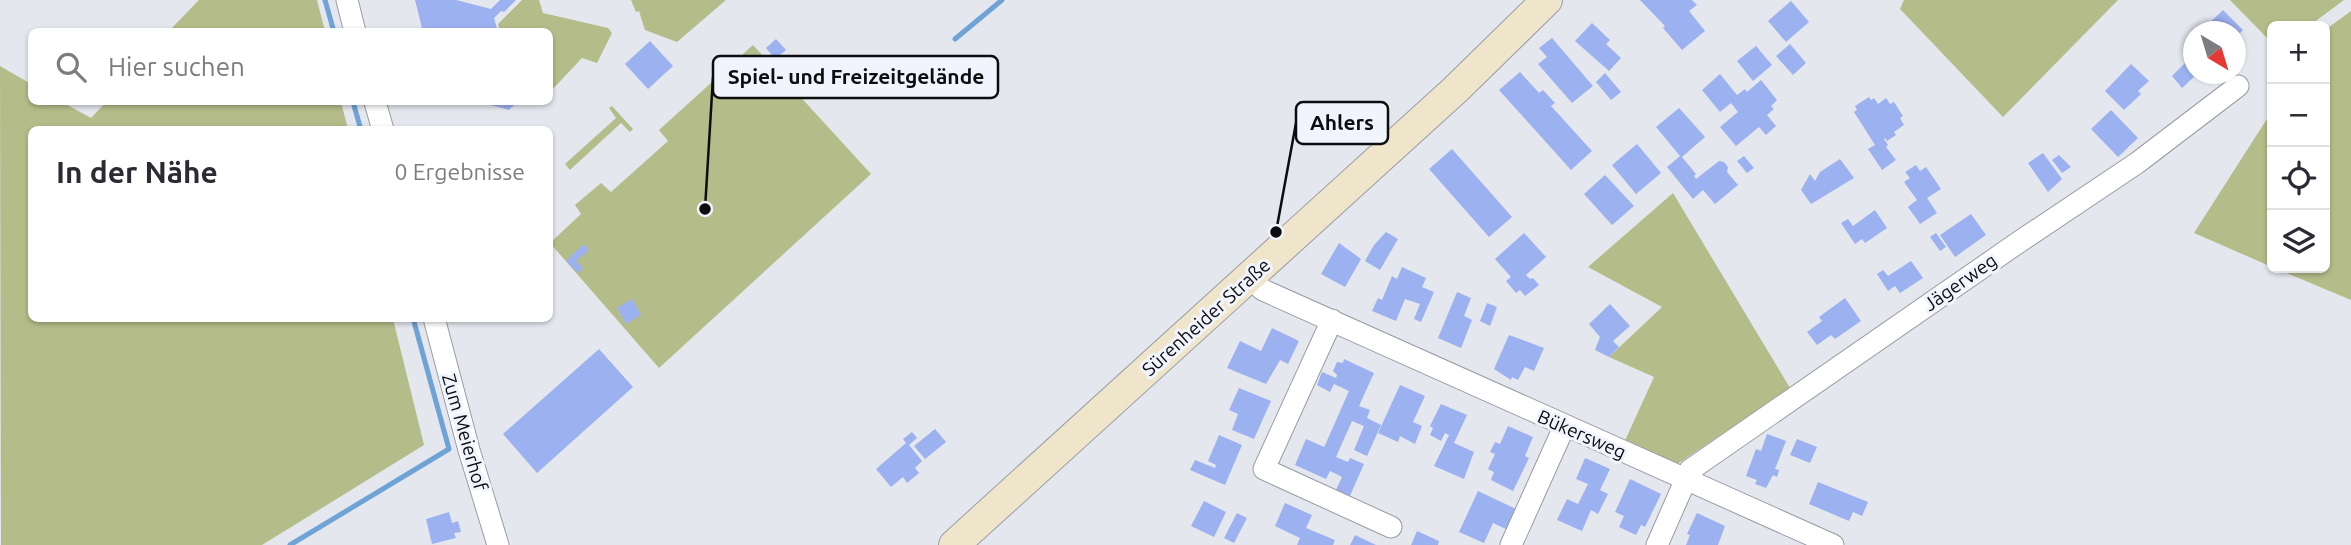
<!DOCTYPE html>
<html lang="de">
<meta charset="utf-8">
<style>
body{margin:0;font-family:Ubuntu,sans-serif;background:#f2f2f3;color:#2b2b33}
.controls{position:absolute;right:21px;top:21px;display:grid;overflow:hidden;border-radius:10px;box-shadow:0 2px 5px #0004}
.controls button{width:63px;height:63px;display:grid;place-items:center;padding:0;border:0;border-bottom:2px solid #e1e1e2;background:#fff;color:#2b2b33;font:35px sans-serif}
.compass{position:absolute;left:2183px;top:21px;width:63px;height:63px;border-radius:50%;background:#fff;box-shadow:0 2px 5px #0004;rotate:142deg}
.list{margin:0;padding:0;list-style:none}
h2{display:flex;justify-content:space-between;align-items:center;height:91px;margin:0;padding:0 28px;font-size:30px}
h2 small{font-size:23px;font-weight:400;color:#7c7c81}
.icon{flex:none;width:38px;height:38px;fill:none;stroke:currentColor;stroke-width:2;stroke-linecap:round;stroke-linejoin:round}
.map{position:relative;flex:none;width:2351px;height:545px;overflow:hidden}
.search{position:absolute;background:#fff;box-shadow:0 2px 5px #0004;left:28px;top:28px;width:525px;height:77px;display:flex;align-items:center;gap:18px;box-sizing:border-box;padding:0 24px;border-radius:10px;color:#7c7c81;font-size:26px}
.panel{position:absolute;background:#fff;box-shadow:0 2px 5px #0004;left:28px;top:126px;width:525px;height:196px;border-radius:10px}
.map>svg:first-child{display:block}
.green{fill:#b4bd89}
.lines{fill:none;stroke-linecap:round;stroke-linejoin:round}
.stream{stroke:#6fa2d5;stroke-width:5}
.building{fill:#9cb1ef}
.street-casing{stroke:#9a9ca4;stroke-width:23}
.secondary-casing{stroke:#9a9ca4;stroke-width:32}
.street{stroke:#fff;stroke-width:21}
.secondary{stroke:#efe5ca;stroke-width:30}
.labels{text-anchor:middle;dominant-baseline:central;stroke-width:6;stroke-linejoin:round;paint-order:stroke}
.street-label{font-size:19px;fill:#0c0d0f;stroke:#f1f4fc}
.leader{fill:none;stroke:#0c0d0f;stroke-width:2.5}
.callout-dot{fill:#0c0d0f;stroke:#f1f4fc;stroke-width:2.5}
.callout{fill:#f1f4fc;stroke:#0c0d0f;stroke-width:2.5}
.callout-label{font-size:21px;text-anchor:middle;font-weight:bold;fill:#0c0d0f}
</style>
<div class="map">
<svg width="2351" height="545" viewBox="0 0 2351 545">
<rect width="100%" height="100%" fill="#e4e7ee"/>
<!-- green -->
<path class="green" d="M 199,0 L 317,0 L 325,31 L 169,31 Z
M 522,0 L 539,0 L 543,13 L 608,28 L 612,33 L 597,63 L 582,58 L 550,92 L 550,32 L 500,31 L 498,24 Z
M 631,0 L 726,0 L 677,42 L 645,30 L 639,11 L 636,12 Z
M 1904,0 L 2118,0 L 2003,117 L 1900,9 Z
M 2230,0 L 2344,0 L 2309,26 L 2272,26 L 2272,43 Z
M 2351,11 L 2351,300 L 2275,268 L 2325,268 L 2325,30 Z
M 753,45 L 871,174 L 659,368 L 550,243 L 581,214 L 575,205 L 601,183 L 611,192 L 668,141 L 659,130 Z
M 0,66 L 31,84 L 32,102 L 62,102 L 91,118 L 106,102 L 341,102 L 348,129 L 32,130 L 32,318 L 393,319 L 424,445 L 262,545 L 1,545 Z
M 612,106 L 633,129 L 630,132 L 621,123 L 570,170 L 565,164 L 616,118 L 609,108 Z
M 2272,111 L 2272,267 L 2194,233 Z
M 1673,193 L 1790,388 L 1673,467 L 1623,445 L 1654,377 L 1609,357 L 1662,307 L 1588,267 Z"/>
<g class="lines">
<!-- stream -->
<path class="stream" d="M 325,0 L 334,32
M 955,39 L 1002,0
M 353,102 L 361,130
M 290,545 L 449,449 L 413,318"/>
</g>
<!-- building -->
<path class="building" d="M 415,0 L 456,0 L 491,9 L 500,0 L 516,0 L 504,12 L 501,11 L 494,18 L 498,32 L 423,32 Z
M 1640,0 L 1692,0 L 1697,5 L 1689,11 L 1705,31 L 1682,50 L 1663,28 L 1665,26 Z
M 1791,1 L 1809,22 L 1786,42 L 1768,21 Z
M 2223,10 L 2243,30 L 2236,37 L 2236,32 L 2200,32 Z
M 1592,23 L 1610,40 L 1606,44 L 1621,58 L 1609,71 L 1575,41 Z
M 1552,38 L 1593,86 L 1572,103 L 1538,64 L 1547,57 L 1539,48 Z
M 776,39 L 786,50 L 775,59 L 766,48 Z
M 650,41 L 673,66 L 648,89 L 625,64 Z
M 1790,44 L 1806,63 L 1793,75 L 1776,56 Z
M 1756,46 L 1772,65 L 1753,81 L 1737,61 Z
M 2185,63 L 2196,75 L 2182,88 L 2172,76 Z
M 2131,64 L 2149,81 L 2138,91 L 2141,94 L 2124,110 L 2105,91 Z
M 1520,72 L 1539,93 L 1543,90 L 1555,103 L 1551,106 L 1592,151 L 1571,170 L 1499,90 Z
M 1605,73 L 1621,92 L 1611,100 L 1596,82 Z
M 1720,74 L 1737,95 L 1745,89 L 1747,92 L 1761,80 L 1777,100 L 1771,106 L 1774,109 L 1767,115 L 1776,126 L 1766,135 L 1759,127 L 1736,146 L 1720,127 L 1738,112 L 1731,103 L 1720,112 L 1702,90 Z
M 1869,97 L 1871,100 L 1874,98 L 1878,104 L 1886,98 L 1890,104 L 1894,102 L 1903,116 L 1900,118 L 1904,125 L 1894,132 L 1896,135 L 1887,141 L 1885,138 L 1884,139 L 1888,145 L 1886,147 L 1896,160 L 1882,170 L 1868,149 L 1875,145 L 1854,112 L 1857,110 L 1855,106 Z
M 479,102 L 517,102 L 509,110 Z
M 1679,108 L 1705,137 L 1682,157 L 1696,174 L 1694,176 L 1696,179 L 1719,161 L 1724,162 L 1728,167 L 1727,172 L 1738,185 L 1715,204 L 1703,190 L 1693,199 L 1667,167 L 1680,156 L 1656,127 Z
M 2111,110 L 2138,138 L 2118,157 L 2091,129 Z
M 1637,144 L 1661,173 L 1636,194 L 1612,165 Z
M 1452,149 L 1512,217 L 1489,237 L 1429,169 Z
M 2043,153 L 2062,179 L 2048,192 L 2028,163 Z
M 2059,155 L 2071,167 L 2062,173 L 2052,160 Z
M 1744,156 L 1754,168 L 1747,173 L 1737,161 Z
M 1840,159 L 1854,178 L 1811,204 L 1801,190 L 1810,174 L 1815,181 L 1820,172 Z
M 1916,165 L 1920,171 L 1926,167 L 1941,189 L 1927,198 L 1937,213 L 1920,224 L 1908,207 L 1917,200 L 1904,182 L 1910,178 L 1905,172 Z
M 1605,175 L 1634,206 L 1612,225 L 1584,194 Z
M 1875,210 L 1887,228 L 1865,243 L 1862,239 L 1855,244 L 1841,223 L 1848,219 L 1853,226 Z
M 1971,214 L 1986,235 L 1955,257 L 1940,235 Z
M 1386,232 L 1398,239 L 1380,270 L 1365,261 L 1374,245 Z
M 1524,233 L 1546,257 L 1526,275 L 1530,279 L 1533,278 L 1539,285 L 1525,296 L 1520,290 L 1516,293 L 1506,281 L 1511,277 L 1495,259 Z
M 1936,233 L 1946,247 L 1940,251 L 1930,237 Z
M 1339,243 L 1361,259 L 1345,287 L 1321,274 Z
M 584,244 L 589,250 L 576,261 L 583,268 L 578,273 L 566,261 Z
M 1911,261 L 1923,278 L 1900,293 L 1895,286 L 1888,291 L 1877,274 L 1883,270 L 1888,276 Z
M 1402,267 L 1426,278 L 1422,287 L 1434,292 L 1421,322 L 1414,319 L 1420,304 L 1405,299 L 1396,321 L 1372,311 L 1378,298 L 1382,300 L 1392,276 L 1397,279 Z
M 1457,292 L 1471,298 L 1464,316 L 1472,320 L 1461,348 L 1438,338 Z
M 1845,298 L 1861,321 L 1835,339 L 1831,335 L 1817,345 L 1807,332 L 1822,321 L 1819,317 Z
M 632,299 L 641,315 L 626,324 L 617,308 Z
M 1487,303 L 1497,307 L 1490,326 L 1480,321 Z
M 1610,304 L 1630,326 L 1613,341 L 1619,347 L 1609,357 L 1595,350 L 1600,337 L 1589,324 Z
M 1272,328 L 1299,341 L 1288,364 L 1280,360 L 1266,384 L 1227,368 L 1240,341 L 1261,351 Z
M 1509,335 L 1544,348 L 1534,371 L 1525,367 L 1518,380 L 1512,377 L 1511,380 L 1494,369 Z
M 599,349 L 633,387 L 537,473 L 503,434 Z
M 1344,359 L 1374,373 L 1359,406 L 1370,410 L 1367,418 L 1381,425 L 1367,456 L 1354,450 L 1364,426 L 1352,421 L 1336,457 L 1348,462 L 1350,458 L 1364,464 L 1349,498 L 1335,492 L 1342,477 L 1330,471 L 1326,479 L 1295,465 L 1306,439 L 1324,447 L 1326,443 L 1349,391 L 1334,384 L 1330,392 L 1317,385 L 1322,372 L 1336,378 L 1337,375 L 1333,371 L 1337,362 L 1343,363 Z
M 1400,385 L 1425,396 L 1413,422 L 1422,426 L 1415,444 L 1400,436 L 1398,442 L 1378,433 Z
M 1239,388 L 1271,401 L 1254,439 L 1232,430 L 1238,414 L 1229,410 Z
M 1441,404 L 1467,415 L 1454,443 L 1474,452 L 1464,479 L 1434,466 L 1449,435 L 1445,433 L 1441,441 L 1430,435 L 1433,428 L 1430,426 Z
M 1508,426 L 1533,437 L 1525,456 L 1529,458 L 1513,491 L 1491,480 L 1494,472 L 1488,469 L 1495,454 L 1490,452 L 1495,442 L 1500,444 Z
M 935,429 L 946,442 L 925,459 L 914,446 Z
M 912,432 L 917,438 L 909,445 L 922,461 L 915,468 L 919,473 L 907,483 L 903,477 L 891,487 L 876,469 L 906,443 L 903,439 Z
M 1767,434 L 1786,441 L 1775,469 L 1779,470 L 1777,477 L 1773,475 L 1766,488 L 1755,484 L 1757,480 L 1746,476 L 1756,449 L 1761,451 Z
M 1219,435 L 1242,445 L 1225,485 L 1190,470 L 1195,460 L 1215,468 L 1216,465 L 1208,461 Z
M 1797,439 L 1817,447 L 1810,463 L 1790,455 Z
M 1585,458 L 1610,469 L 1600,490 L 1608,494 L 1598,514 L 1591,510 L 1582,531 L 1557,520 L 1567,499 L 1578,504 L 1588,484 L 1576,479 Z
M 1630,479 L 1661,494 L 1645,527 L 1641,525 L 1636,535 L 1619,527 L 1624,516 L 1615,512 Z
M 1818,482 L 1868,502 L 1862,516 L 1853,512 L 1849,521 L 1809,504 Z
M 1478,491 L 1518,510 L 1508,530 L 1493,523 L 1484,543 L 1459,532 Z
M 1204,501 L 1226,512 L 1214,537 L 1191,526 Z
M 1285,503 L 1312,515 L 1306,528 L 1335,540 L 1333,545 L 1297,545 L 1300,538 L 1275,526 Z
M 449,512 L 452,523 L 458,521 L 461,532 L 454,533 L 456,538 L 432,544 L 426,519 Z
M 1237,513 L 1247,518 L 1234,543 L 1224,538 Z
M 1697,513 L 1725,526 L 1718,545 L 1686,545 L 1690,535 L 1687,534 Z
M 1417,531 L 1439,541 L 1438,545 L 1411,545 Z
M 1355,535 L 1376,545 L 1350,545 Z"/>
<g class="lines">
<defs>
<path id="street" d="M 347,0 L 355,32
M 375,102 L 383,130
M 1249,277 L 1263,290 L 1833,545
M 434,318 L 469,450 L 498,545
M 1332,320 L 1264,469 L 1391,527
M 1511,545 L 1564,427
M 1657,545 L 1690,470 L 2019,242 L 2137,163 L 2238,86"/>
<path id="secondary" d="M 954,545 L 1455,90 L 1547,0"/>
</defs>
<!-- street casing -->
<use href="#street" class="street-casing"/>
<!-- secondary casing -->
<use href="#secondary" class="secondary-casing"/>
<!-- street -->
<use href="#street" class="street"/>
<!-- secondary -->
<use href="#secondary" class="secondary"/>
</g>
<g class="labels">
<!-- street labels -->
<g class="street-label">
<text transform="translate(1960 282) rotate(-35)">Jägerweg</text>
<text transform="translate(1206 317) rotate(-42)">Sürenheider Straße</text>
<text transform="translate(465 432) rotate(74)">Zum Meierhof</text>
<text transform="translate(1582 434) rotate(24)">Bükersweg</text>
</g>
</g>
<!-- callouts -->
<path class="leader" d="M705 209L713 77M1276 232L1296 123"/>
<g class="callout-dot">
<circle cx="705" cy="209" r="7"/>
<circle cx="1276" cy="232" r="7"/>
</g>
<g class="callout">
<rect x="713" y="56" width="285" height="42" rx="7"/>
<rect x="1296" y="102" width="92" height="42" rx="7"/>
</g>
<g class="callout-label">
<text x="856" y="84">Spiel- und Freizeitgelände</text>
<text x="1342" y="130">Ahlers</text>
</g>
</svg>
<div class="controls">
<button>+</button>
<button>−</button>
<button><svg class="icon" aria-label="locate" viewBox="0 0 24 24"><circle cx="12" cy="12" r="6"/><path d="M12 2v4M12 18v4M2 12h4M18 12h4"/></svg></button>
<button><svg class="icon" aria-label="layers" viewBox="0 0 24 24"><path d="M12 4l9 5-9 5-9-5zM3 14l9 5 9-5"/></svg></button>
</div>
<svg class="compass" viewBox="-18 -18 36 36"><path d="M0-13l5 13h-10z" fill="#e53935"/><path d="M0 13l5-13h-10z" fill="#7c7c81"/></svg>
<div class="search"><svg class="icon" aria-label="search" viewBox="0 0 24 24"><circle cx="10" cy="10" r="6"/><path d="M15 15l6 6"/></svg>Hier suchen</div>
<section class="panel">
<h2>In der Nähe<small>0 Ergebnisse</small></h2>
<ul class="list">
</ul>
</section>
</div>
